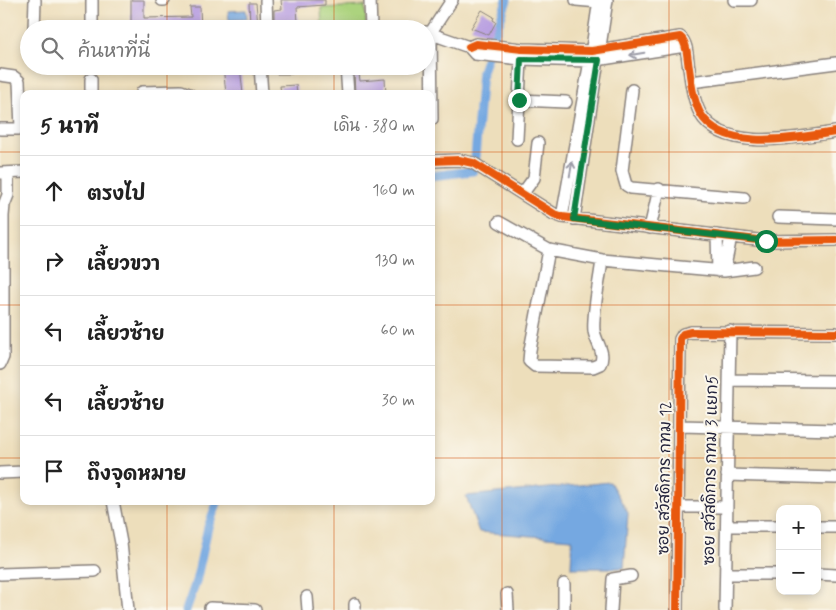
<!DOCTYPE html>
<html lang="th">
<meta charset="utf-8">
<style>
body{margin:0;font-family:Mynerve,"Playpen Sans Thai",sans-serif;background:#f6f6f6;color:#222}
.controls{position:absolute;right:15px;bottom:15px;display:grid;overflow:hidden;border-radius:10px;box-shadow:0 2px 8px #0003}
.controls button{width:45px;height:45px;display:grid;place-items:center;padding:0;border:0;border-bottom:1px solid #e0e0e0;background:#fff;color:#222;font:25px sans-serif}
.stop{position:absolute;width:15px;height:15px;margin:-11px;border:4px solid #0b8043;border-radius:50%;background:#fff}
.stop.end{background:#0b8043;border-color:#fff;box-shadow:0 1px 5px #0008}
.list{margin:0;padding:0;list-style:none}
h2{display:flex;justify-content:space-between;align-items:center;height:65px;margin:0;padding:0 20px;font-size:21px}
h2 small{font-size:16px;font-weight:400;color:#767676}
.list li{display:grid;grid-template-columns:32px 1fr auto;gap:15px;align-items:center;box-sizing:border-box;height:70px;padding:0 20px;border-top:1px solid #e0e0e0}
.list b{display:block;font-size:19px;white-space:nowrap}
.list em{font-size:16px;font-style:normal;color:#767676}
.icon{flex:none;width:28px;height:28px;fill:none;stroke:currentColor;stroke-width:2;stroke-linecap:round;stroke-linejoin:round}
.map{position:relative;flex:none;width:836px;height:610px;overflow:hidden}
.search{position:absolute;background:#fff;box-shadow:0 2px 8px #0003;left:20px;top:20px;width:415px;height:55px;display:flex;align-items:center;gap:12px;box-sizing:border-box;padding:0 18px;border-radius:28px;color:#767676;font-size:19px}
.panel{position:absolute;background:#fff;box-shadow:0 2px 8px #0003;left:20px;top:90px;width:415px;height:415px;border-radius:10px}
.map>svg:first-child{display:block}
.green{fill:#acd37e;stroke:#677a5c}
.water{fill:#74a8e1;stroke:#4b658e}
.lines{fill:none;stroke-linecap:round;stroke-linejoin:round}
.canal{stroke:#74a8e1;stroke-width:9}
.building{fill:#b297e0}
.minor-casing{stroke:#88807b;stroke-width:14}
.minor{stroke:#fff;stroke-width:11}
.cycleway-casing{stroke:#fbf7ec;stroke-width:11}
.cycleway{stroke:#e8590c;stroke-width:8}
.oneway{stroke:#9c9ca7}
.route{stroke:#0b8043;stroke-width:6}
.grid{fill:none;stroke:#d45411;stroke-width:1;stroke-opacity:0.55}
.labels{text-anchor:middle;dominant-baseline:central;stroke-width:4;stroke-linejoin:round;paint-order:stroke}
.street-label{font-size:16px;fill:#22223b;stroke:#fbf7ec}
</style>
<div class="map">
<svg width="836" height="610" viewBox="0 0 836 610">
<rect width="100%" height="100%" fill="#fbf7ec"/>
<filter id="ink" filterUnits="userSpaceOnUse"><feTurbulence type="fractalNoise" baseFrequency=".02" numOctaves="2"/><feDisplacementMap in="SourceGraphic" scale="10" xChannelSelector="R" yChannelSelector="G"/><feConvolveMatrix kernelMatrix="1 2 1 2 8 2 1 2 1" color-interpolation-filters="sRGB"/></filter>
<filter id="wash" filterUnits="userSpaceOnUse"><feTurbulence type="fractalNoise" baseFrequency=".0096" numOctaves="4" result="noise"/><feDisplacementMap in="SourceGraphic" scale="20" xChannelSelector="R" yChannelSelector="G"/><feGaussianBlur stdDeviation="1.12" result="paint"/><feColorMatrix in="noise" values="0 0 0 0 0 0 0 0 0 0 0 0 0 0 0 0 0 1.4 0 .05"/><feComposite in="paint" operator="in"/></filter>
<g filter="url(#wash)">
<rect width="100%" height="100%" fill="#eddebb"/>
<!-- green -->
<path class="green" d="M 365,6 L 366,26 L 322,28 L 321,8 Z"/>
<!-- water -->
<path class="water" d="M 246,10 L 247,19 L 229,20 L 228,11 Z
M 610,482 L 628,513 L 624,568 L 571,568 L 572,539 L 479,532 L 466,496 Z"/>
<g class="lines">
<!-- canal -->
<path class="canal" d="M 475,158 L 482,71 L 507,0
M 431,176 L 473,171
M 186,610 L 196,582 L 208,527 L 218,501"/>
</g>
<g id="blocks">
<!-- building -->
<path class="building" d="M 131,0 L 144,0 L 144,18 L 191,17 L 190,7 L 200,7 L 201,29 L 131,29 Z
M 281,0 L 325,0 L 325,5 L 297,7 L 298,23 L 289,23 L 289,29 L 274,29 L 274,10 L 282,9 Z
M 249,3 L 256,3 L 258,24 L 250,25 Z
M 482,10 L 494,17 L 493,20 L 496,22 L 489,35 L 471,28 Z
M 223,66 L 240,66 L 243,94 L 226,94 Z
M 276,66 L 292,66 L 292,74 L 277,74 Z
M 354,73 L 359,73 L 360,81 L 385,79 L 386,94 L 355,94 Z
M 296,85 L 297,94 L 281,94 L 280,86 Z"/>
</g>
</g>
<g filter="url(#ink)">
<use href="#blocks" fill-opacity="0" stroke="#88807b" stroke-width="1"/>
<g class="lines">
<defs>
<path id="minor" d="M 162,0 L 164,0
M 266,0 L 267,29
M 370,0 L 371,29
M 576,0 L 599,2
M 734,0 L 751,0
M 34,29 L 35,0
M 92,29 L 92,0
M 426,32 L 469,47 L 475,54 L 521,59 L 590,61 L 685,46
M 469,47 L 476,44 L 522,49 L 592,51 L 680,37 C 688,43 687,59 689,68 C 691,83 693,99 700,113 C 723,154 799,137 836,132
M 260,66 L 262,94
M 346,66 L 348,94
M 0,75 L 14,77 L 19,81 L 21,128
M 691,82 L 836,63
M 632,90 L 622,171 L 626,185 L 631,188 L 744,198
M 142,92 L 181,91 L 189,94
M 91,94 L 91,79
M 519,100 L 566,102
M 432,119 L 431,32 L 452,0
M 0,129 L 24,129
M 517,139 L 521,59
M 431,161 L 459,160 L 473,163 L 554,214 L 562,217 L 766,241 L 836,240
M 0,173 L 24,172
M 523,193 L 534,178 L 538,143
M 562,217 L 590,61 L 599,0
M 778,217 L 836,219
M 574,219 L 607,0
M 499,222 L 549,250 L 602,260 L 724,271 L 754,267
M 650,228 L 659,189
M 717,235 L 718,271
M 549,250 L 530,350 L 529,361 L 535,366 L 593,367 L 600,364 C 606,353 596,343 594,331 C 592,314 600,279 602,260
M 724,271 L 731,237
M 0,364 L 3,357 L 3,216 L 4,205 L 8,195 L 8,173
M 729,380 L 836,381
M 680,426 L 836,430
M 0,473 L 24,472
M 727,475 L 836,478
M 113,501 L 121,543 L 128,610
M 678,507 L 727,507
M 727,526 L 780,526
M 817,527 L 836,527
M 0,574 L 95,571
M 726,574 L 780,574
M 817,574 L 836,575
M 564,584 L 564,610
M 507,594 L 508,610
M 307,597 L 308,610
M 355,604 L 355,610
M 210,608 L 255,610
M 611,610 L 613,579 L 631,576
M 677,610 L 680,339 L 683,334 L 691,332 L 836,333
M 725,610 L 730,331"/>
</defs>
<!-- minor casing -->
<use href="#minor" class="minor-casing"/>
<!-- minor -->
<use href="#minor" class="minor"/>
<defs>
<path id="cycleway" d="M 469,47 L 476,44 L 522,49 L 592,51 L 680,37 C 688,43 687,59 689,68 C 691,83 693,99 700,113 C 723,154 799,137 836,132
M 431,161 L 459,160 L 473,163 L 554,214 L 562,217 L 766,241 L 836,240
M 677,610 L 680,339 L 683,334 L 691,332 L 836,333"/>
</defs>
<!-- cycleway casing -->
<use href="#cycleway" class="cycleway-casing"/>
<!-- cycleway -->
<use href="#cycleway" class="cycleway"/>
</g>
<!-- one-way arrows -->
<defs><path id="oneway-shaft" d="M-6 0H5M1.5-3L5.5 0L1.5 3" fill="none" stroke-width="1.6" stroke-linecap="round" stroke-linejoin="round" transform="scale(1.25)"/></defs>
<g class="oneway">
<use href="#oneway-shaft" transform="translate(637 54) rotate(170)"/>
<use href="#oneway-shaft" transform="translate(571 169) rotate(-80)"/>
</g>
</g>
<g class="lines" filter="url(#ink)">
<!-- route -->
<path class="route" d="M 519,100 L 521,59 L 599,60 L 574,219 L 766,241"/>
</g>
<!-- grid -->
<path class="grid" d="M 167,0 L 167,29M 334,0 L 334,29M 502,0 L 502,610M 669,0 L 669,610M 167,66 L 167,94M 334,66 L 334,94M 0,152 L 24,152M 431,152 L 836,152M 0,305 L 24,305M 431,305 L 836,305M 0,458 L 24,458M 431,458 L 836,458M 167,501 L 167,610M 334,501 L 334,610"/>
<g class="labels">
<!-- street labels -->
<g class="street-label">
<text transform="translate(711 470) rotate(-89)">ซอย สวัสดิการ กทม 3 แยก5</text>
<text transform="translate(665 478) rotate(-89)">ซอย สวัสดิการ กทม 12</text>
</g>
</g>
</svg>
<div class="controls">
<button>+</button>
<button>−</button>
</div>
<div class="stop" style="left:766px;top:241px"></div>
<div class="stop end" style="left:519px;top:100px"></div>
<div class="search"><svg class="icon" aria-label="search" viewBox="0 0 24 24"><circle cx="10" cy="10" r="6"/><path d="M15 15l6 6"/></svg>ค้นหาที่นี่</div>
<section class="panel">
<h2>5 นาที<small>เดิน · 380 m</small></h2>
<ul class="list">
<li><svg class="icon" aria-label="ahead" viewBox="0 0 24 24"><path d="M12 20V5M6 11l6-6 6 6"/></svg><div><b>ตรงไป</b></div><em>160 m</em></li>
<li><svg class="icon" aria-label="right" viewBox="0 0 24 24"><path d="M7 20v-9h11M14 6l5 5-5 5"/></svg><div><b>เลี้ยวขวา</b></div><em>130 m</em></li>
<li><svg class="icon" aria-label="left" viewBox="0 0 24 24"><path d="M17 20v-9H6M10 6l-5 5 5 5"/></svg><div><b>เลี้ยวซ้าย</b></div><em>60 m</em></li>
<li><svg class="icon" aria-label="left" viewBox="0 0 24 24"><path d="M17 20v-9H6M10 6l-5 5 5 5"/></svg><div><b>เลี้ยวซ้าย</b></div><em>30 m</em></li>
<li><svg class="icon" aria-label="arrive" viewBox="0 0 24 24"><path d="M6 21V4h12l-3 4 3 4H6"/></svg><div><b>ถึงจุดหมาย</b></div></li>
</ul>
</section>
</div>
